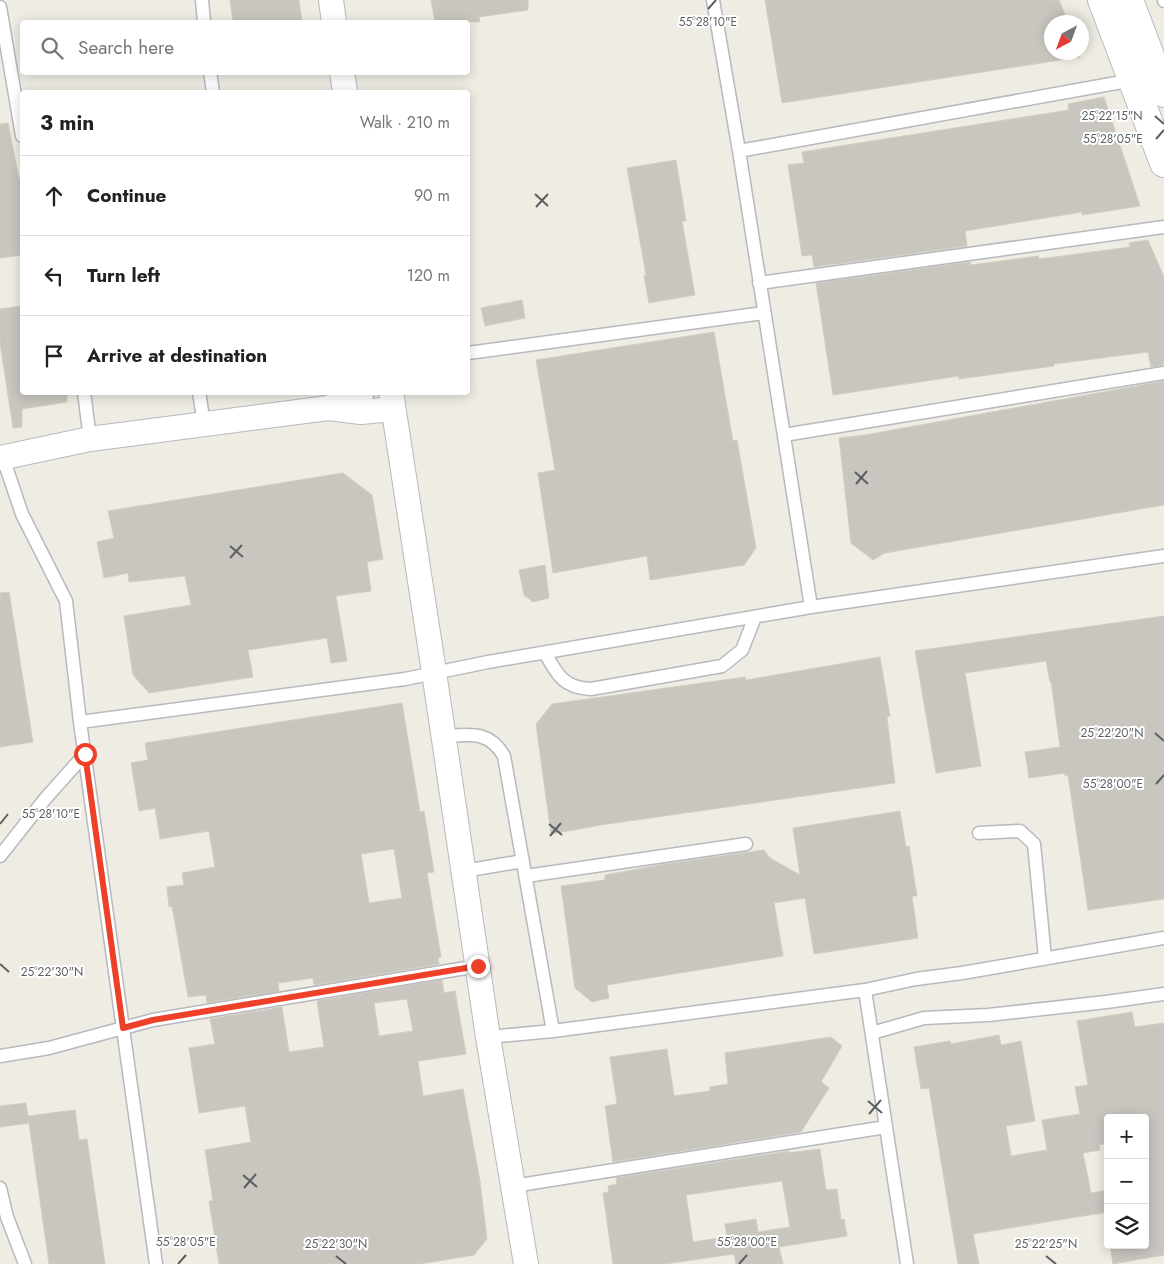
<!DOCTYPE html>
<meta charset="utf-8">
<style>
body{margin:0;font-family:Jost,sans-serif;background:#f2f2f2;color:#222}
.controls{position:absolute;right:15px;bottom:15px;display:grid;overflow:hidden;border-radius:5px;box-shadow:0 2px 12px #0003}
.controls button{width:45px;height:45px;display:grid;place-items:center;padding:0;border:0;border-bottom:1px solid #e0e0e0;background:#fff;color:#222;font:25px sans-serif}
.compass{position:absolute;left:1044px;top:15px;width:45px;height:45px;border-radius:50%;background:#fff;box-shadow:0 2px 12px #0003;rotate:221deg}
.stop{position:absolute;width:15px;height:15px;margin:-11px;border:4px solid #ee4029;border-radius:50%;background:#fff}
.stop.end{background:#ee4029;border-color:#fff;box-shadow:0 1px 5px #0008}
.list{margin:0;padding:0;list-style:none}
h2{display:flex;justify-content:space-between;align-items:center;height:65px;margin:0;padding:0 20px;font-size:21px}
h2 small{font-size:16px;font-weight:400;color:#767676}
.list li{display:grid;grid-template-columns:32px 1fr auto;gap:15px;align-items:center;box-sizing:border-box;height:80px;padding:0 20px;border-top:1px solid #e0e0e0}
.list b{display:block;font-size:19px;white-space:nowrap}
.list em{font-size:16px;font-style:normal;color:#767676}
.icon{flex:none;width:28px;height:28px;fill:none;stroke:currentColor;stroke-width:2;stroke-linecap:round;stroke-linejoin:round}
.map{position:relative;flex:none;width:1164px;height:1264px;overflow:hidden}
.search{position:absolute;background:#fff;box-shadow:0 2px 12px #0003;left:20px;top:20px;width:450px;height:55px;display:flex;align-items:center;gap:12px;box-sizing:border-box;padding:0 18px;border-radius:5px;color:#767676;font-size:19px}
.panel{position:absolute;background:#fff;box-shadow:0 2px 12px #0003;left:20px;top:90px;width:450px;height:305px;border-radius:5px}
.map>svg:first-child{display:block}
.building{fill:#c9c6c0;stroke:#d3cec1;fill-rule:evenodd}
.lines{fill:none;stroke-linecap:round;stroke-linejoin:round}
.lane-casing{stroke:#b6b9be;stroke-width:15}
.street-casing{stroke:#b6b9be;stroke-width:26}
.secondary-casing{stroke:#b7bac0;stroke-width:30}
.lane{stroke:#fff;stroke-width:12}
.street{stroke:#fff;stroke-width:24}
.secondary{stroke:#fff;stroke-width:28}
.route{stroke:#ee4029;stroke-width:6}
.ticks{fill:none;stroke:#5b5f64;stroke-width:2}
.ticks-label{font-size:12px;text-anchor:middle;fill:#5b5f64;stroke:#fff;stroke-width:4;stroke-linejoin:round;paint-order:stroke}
</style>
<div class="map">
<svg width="1164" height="1264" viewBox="0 0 1164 1264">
<rect width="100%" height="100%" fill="#eeece3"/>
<!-- building -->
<path class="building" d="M 230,0 L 299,0 L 302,22 L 233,22 Z
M 431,0 L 528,0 L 528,10 L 479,17 L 480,22 L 435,22 Z
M 765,0 L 1059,0 L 1068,22 L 1052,22 L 1052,52 L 1079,52 L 1080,57 L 782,103 Z
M 1104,97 L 1140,206 L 1082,215 L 1082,212 L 965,231 L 967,246 L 814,267 L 812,255 L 802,256 L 788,165 L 804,163 L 802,152 L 1069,110 L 1068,104 Z
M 8,123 L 19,179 L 22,178 L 22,255 L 0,258 L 0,124 Z
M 676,160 L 686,221 L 682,221 L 695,295 L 649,303 L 644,276 L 646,275 L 627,168 Z
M 1148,240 L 1164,277 L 1164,365 L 1151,367 L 1148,352 L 1054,364 L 1054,366 L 959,379 L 959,376 L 833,395 L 816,283 L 970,262 L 971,265 L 1038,256 L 1039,259 L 1130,247 L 1129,243 Z
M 522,300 L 525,318 L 485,326 L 481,308 Z
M 22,306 L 22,392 L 67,392 L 67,402 L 22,409 L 22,427 L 13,428 L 0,343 L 0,309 Z
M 714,332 L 733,441 L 737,440 L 756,548 L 744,565 L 650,580 L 647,556 L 553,573 L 538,473 L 555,470 L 536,360 Z
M 1164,381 L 1164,505 L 885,553 L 873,560 L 851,543 L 839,438 L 865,435 Z
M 343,473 L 372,495 L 383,559 L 367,562 L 371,591 L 336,596 L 347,661 L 331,663 L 327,638 L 248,650 L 253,677 L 149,693 L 133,675 L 124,616 L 191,605 L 185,576 L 129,582 L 128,573 L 104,578 L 97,542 L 114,538 L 108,511 Z
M 545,565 L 549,598 L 533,602 L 524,595 L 519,570 Z
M 9,592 L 33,742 L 0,747 L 0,593 Z
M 1164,616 L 1164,899 L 1088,910 L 1068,775 L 1065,776 L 1065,773 L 1029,778 L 1025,752 L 1060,747 L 1051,681 L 1050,682 L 1046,661 L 965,673 L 981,766 L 936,773 L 915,651 Z
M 880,657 L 890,716 L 887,717 L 895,783 L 601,825 L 551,834 L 536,724 L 552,704 L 745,677 L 746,680 Z
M 402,703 L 420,812 L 424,811 L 434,872 L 427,873 L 441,957 L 438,958 L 439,964 L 314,985 L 313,978 L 278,983 L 279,991 L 207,1003 L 206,995 L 188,997 L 172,906 L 169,907 L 167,887 L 184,885 L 182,873 L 215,867 L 209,831 L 160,839 L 155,808 L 139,811 L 131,763 L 148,760 L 145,743 ZM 394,849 L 402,898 L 369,903 L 361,854 Z
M 900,811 L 906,847 L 909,846 L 917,896 L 912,896 L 918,938 L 814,954 L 805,898 L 774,903 L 783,956 L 607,985 L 609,998 L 592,1002 L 575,988 L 561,886 L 605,880 L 605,875 L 665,864 L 764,850 L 770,858 L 800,875 L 793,828 Z
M 442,980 L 444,993 L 455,991 L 466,1054 L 418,1061 L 423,1096 L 463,1089 L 480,1181 L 487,1239 L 474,1255 L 420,1264 L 219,1264 L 209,1201 L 213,1201 L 205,1150 L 251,1142 L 245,1106 L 199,1113 L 189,1048 L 215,1044 L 210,1019 L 282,1007 L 289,1052 L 324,1047 L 317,1001 ZM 407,999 L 413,1031 L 379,1036 L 374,1003 Z
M 1132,1012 L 1135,1027 L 1164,1023 L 1164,1255 L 1113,1264 L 1110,1245 L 1145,1245 L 1145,1118 L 1108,1118 L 1108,1143 L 1099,1145 L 1100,1150 L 1083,1153 L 1091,1193 L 1108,1190 L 1108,1212 L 973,1234 L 979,1264 L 958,1264 L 929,1088 L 921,1089 L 914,1047 L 950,1041 L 951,1044 L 999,1035 L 1001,1045 L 1021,1041 L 1035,1121 L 1006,1126 L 1011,1156 L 1047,1150 L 1042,1120 L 1080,1114 L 1075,1087 L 1088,1085 L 1077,1021 Z
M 831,1037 L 842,1046 L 821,1082 L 829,1088 L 801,1132 L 613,1162 L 605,1106 L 617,1104 L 610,1057 L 667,1049 L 674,1096 L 710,1091 L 710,1087 L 728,1084 L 725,1053 Z
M 26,1103 L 28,1116 L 75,1110 L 79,1140 L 87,1139 L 105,1264 L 49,1264 L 29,1123 L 0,1127 L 0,1106 Z
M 820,1149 L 826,1190 L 837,1189 L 841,1220 L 844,1219 L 847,1236 L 779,1247 L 783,1264 L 736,1264 L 734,1254 L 665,1264 L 613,1264 L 603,1193 L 609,1192 L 608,1186 L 617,1184 L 616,1178 L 789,1151 L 788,1153 ZM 782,1181 L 790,1227 L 758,1232 L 756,1219 L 725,1224 L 727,1237 L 693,1242 L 686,1195 Z"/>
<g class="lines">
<defs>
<path id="lane" d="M 202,0 L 204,22
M 713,0 L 739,151 L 811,607
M 1164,0 L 1164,1
M 0,7 L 22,136
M 210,72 L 213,92
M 739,151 L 1133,80
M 759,283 L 1164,227
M 468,353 L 764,313
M 84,392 L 90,439
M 199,392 L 204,424
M 784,435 L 1164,373
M 3,458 L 22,514 L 66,601 L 80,722 L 156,1264
M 545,653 C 557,675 564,688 591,689 L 722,666 L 742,650 L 755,617
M 80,722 L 405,679 L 488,662 L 811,607 L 1164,556
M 444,736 C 470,735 489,730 504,756 L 553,1031
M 979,833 L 1020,831 L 1034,844 L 1045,958
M 0,856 L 45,799 L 85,754
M 464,871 L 523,861
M 526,876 L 746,844
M 865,990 L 907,1264
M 872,1033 L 924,1018 L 988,1015 L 1106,1002 L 1164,994
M 488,1037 L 553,1031 L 865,990 L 916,979 L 962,973 L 1164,938
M 0,1056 L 49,1048 L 153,1020 L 478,966
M 513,1186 L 886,1127
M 0,1188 L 7,1217 L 25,1264"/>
<path id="street" d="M 331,0 L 334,22
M 342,72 L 345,92
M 391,392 L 434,672 L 488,1037 L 526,1264
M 328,408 L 362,392
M 0,458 L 90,439 L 328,408 L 361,412 L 393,409"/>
<path id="secondary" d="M 1102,0 L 1164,163
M 1129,0 L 1164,93"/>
</defs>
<!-- lane casing -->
<use href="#lane" class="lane-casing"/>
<!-- street casing -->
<use href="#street" class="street-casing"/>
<!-- secondary casing -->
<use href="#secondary" class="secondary-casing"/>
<!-- lane -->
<use href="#lane" class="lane"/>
<!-- street -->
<use href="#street" class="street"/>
<!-- secondary -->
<use href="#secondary" class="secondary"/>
</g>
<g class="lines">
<!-- route -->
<path class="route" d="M 85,754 L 123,1028 L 153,1020 L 478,966"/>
</g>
<!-- ticks -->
<path class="ticks" d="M 708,9 L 716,0M 1155,116 L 1164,124M 1156,139 L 1164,130M 535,194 L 548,206M 536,207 L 548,194M 855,472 L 868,484M 856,484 L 867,471M 230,546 L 243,557M 230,558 L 242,545M 1155,733 L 1164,741M 1156,784 L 1164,775M 0,824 L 8,814M 549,824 L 562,835M 550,836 L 561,823M 0,964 L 9,972M 868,1101 L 882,1113M 869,1114 L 881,1100M 243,1175 L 257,1187M 244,1188 L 256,1174M 336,1256 L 346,1264M 1046,1256 L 1056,1264M 178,1264 L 186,1255M 739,1264 L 747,1255"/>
<g class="ticks-label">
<text x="708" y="26">55°28'10"E</text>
<text x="1112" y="120">25°22'15"N</text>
<text x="1113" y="143">55°28'05"E</text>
<text x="1112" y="737">25°22'20"N</text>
<text x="1113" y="788">55°28'00"E</text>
<text x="51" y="818">55°28'10"E</text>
<text x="52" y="976">25°22'30"N</text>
<text x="186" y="1246">55°28'05"E</text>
<text x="747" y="1246">55°28'00"E</text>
<text x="336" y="1248">25°22'30"N</text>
<text x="1046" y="1248">25°22'25"N</text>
</g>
</svg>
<div class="controls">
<button>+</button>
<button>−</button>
<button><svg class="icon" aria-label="layers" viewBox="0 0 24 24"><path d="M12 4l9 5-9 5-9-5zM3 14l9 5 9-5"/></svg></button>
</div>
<svg class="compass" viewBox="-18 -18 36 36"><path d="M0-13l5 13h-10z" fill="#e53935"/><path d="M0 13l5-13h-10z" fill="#767676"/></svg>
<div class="stop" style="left:85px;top:754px"></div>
<div class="stop end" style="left:478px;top:966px"></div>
<div class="search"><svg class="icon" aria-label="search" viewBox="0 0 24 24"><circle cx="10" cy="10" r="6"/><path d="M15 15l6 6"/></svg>Search here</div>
<section class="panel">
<h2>3 min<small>Walk · 210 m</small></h2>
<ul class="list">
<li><svg class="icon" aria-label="ahead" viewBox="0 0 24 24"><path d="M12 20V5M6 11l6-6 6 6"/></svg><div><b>Continue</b></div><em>90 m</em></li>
<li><svg class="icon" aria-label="left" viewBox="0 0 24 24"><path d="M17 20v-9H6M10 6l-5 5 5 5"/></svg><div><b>Turn left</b></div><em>120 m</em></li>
<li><svg class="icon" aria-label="arrive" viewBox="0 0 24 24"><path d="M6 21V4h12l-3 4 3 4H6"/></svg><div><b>Arrive at destination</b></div></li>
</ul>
</section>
</div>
